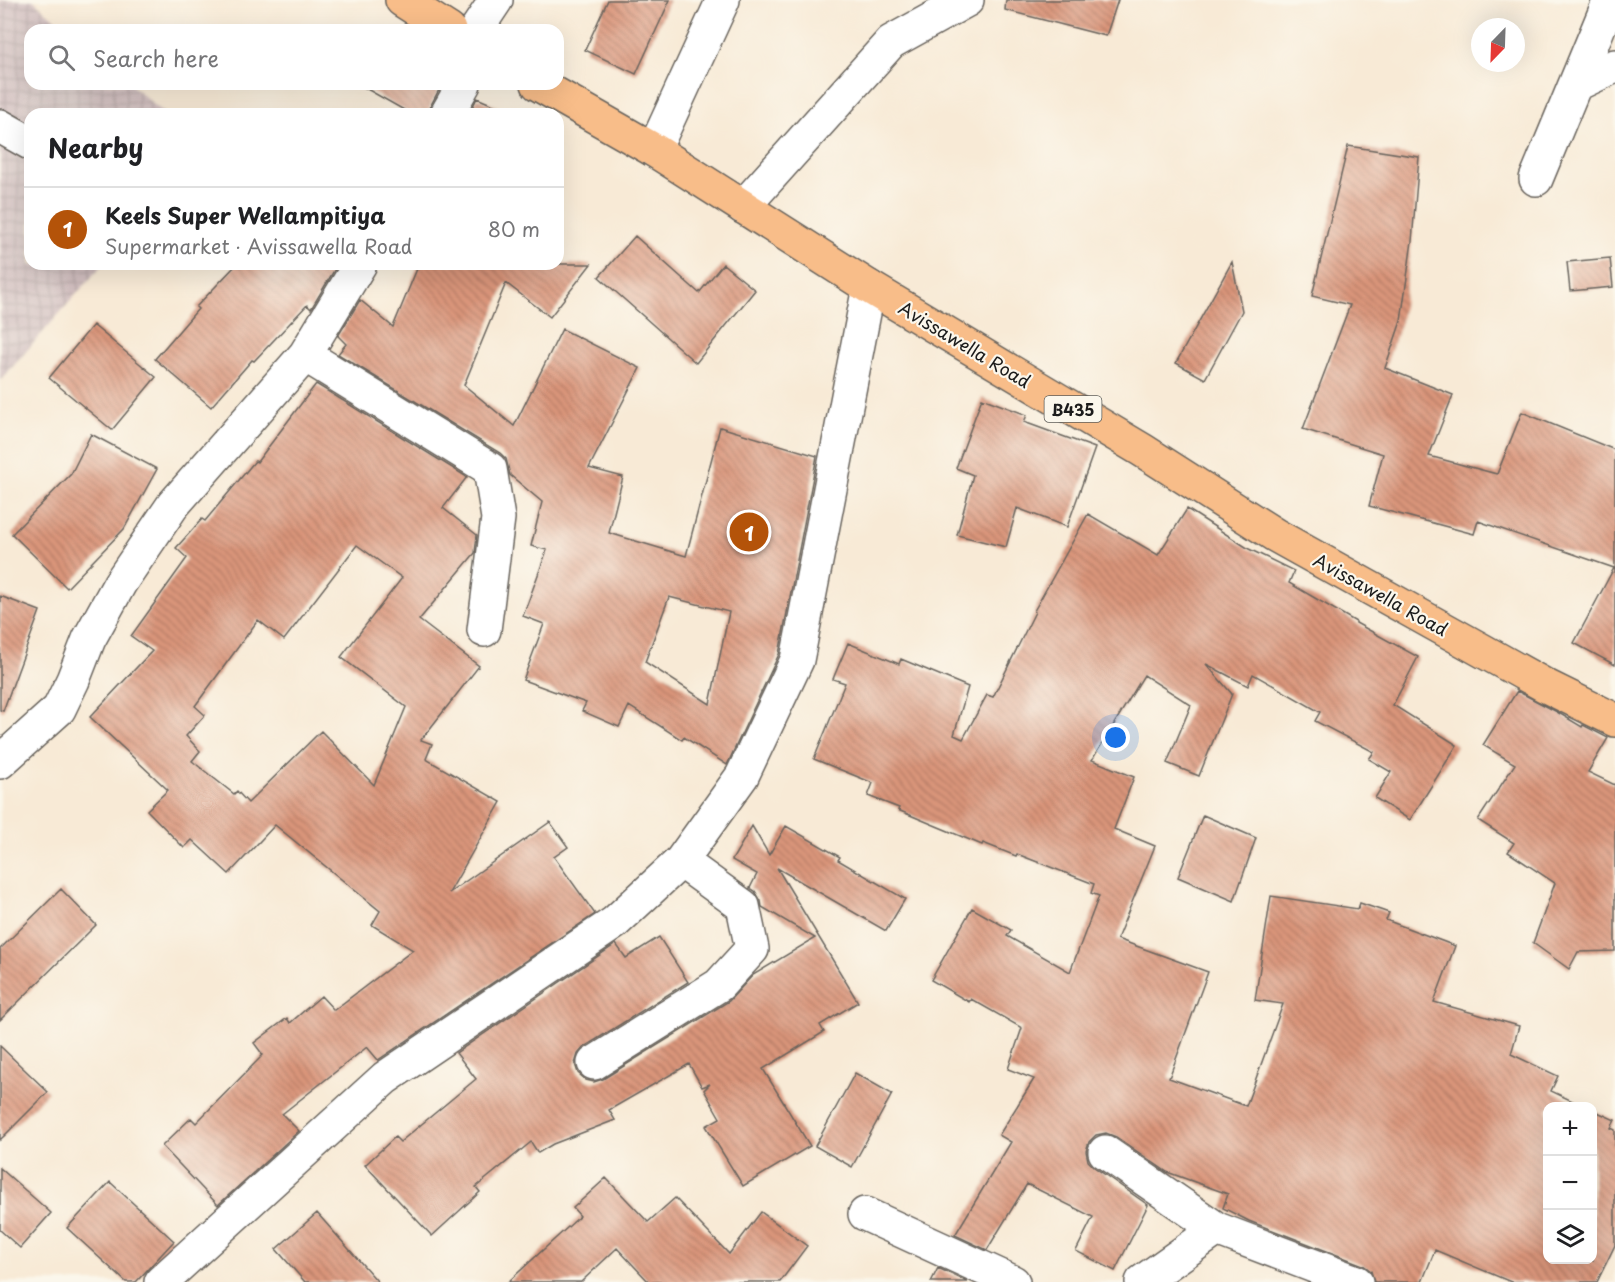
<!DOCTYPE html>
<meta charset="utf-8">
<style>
body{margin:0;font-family:"Playpen Sans",sans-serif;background:#f6f6f6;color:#202124}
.controls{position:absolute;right:18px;bottom:18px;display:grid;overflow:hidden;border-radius:12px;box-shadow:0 6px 24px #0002}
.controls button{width:54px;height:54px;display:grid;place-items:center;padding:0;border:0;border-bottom:2px solid #e0e0e0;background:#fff;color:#202124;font:30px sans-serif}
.compass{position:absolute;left:1471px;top:18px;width:54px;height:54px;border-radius:50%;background:#fff;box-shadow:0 6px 24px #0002;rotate:203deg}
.you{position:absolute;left:1116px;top:738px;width:21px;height:21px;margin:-15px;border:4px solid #fff;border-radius:50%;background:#1a73e8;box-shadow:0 0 0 9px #1a73e833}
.badge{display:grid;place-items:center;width:39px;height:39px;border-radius:50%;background:#b45309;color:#fff;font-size:20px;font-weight:700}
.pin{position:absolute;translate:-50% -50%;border:3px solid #fff;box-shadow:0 2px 6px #0006}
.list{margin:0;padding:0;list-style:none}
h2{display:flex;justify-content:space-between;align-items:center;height:78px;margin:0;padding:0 24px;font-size:26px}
h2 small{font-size:20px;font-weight:400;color:#757577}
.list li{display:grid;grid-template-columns:39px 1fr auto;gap:18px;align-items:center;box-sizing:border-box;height:84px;padding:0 24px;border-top:2px solid #e0e0e0}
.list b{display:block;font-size:22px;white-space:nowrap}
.list p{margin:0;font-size:20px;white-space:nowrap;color:#757577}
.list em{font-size:20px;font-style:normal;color:#757577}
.icon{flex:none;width:33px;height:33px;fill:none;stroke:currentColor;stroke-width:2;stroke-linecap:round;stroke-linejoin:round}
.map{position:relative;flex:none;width:1615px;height:1282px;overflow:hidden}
.search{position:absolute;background:#fff;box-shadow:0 6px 24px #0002;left:24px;top:24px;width:540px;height:66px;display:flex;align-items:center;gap:15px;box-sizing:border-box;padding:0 21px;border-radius:18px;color:#757577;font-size:22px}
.panel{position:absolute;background:#fff;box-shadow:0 6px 24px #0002;left:24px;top:108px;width:540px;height:162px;border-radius:18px}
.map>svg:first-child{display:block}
.industrial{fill:url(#industrial-grid)}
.building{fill:url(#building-back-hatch);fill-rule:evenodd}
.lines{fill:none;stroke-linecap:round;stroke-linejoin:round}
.minor-casing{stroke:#69645d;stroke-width:36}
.major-casing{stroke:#69645d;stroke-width:36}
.minor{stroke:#fff;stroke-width:33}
.major{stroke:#f8bd89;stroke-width:33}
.labels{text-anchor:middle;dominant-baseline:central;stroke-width:4.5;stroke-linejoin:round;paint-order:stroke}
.shield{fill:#fbf7ec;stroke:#5f5e5a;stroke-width:1.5}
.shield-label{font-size:16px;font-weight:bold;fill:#1c1c1c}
.street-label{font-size:18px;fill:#1c1c1c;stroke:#fbf7ec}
</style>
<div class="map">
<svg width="1615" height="1282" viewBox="0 0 1615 1282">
<defs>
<pattern id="industrial-grid" width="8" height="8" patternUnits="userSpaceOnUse" patternTransform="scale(1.5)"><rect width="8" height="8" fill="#d2bfc0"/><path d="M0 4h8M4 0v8" fill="none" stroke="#b4a4a4"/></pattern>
<pattern id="building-back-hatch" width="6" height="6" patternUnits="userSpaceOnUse" patternTransform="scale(1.5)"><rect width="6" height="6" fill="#da957a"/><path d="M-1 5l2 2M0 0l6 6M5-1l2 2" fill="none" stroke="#b07963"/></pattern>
</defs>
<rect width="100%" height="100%" fill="#fbf7ec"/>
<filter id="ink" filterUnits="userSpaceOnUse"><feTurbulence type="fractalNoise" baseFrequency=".0167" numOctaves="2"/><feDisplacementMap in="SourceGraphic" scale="12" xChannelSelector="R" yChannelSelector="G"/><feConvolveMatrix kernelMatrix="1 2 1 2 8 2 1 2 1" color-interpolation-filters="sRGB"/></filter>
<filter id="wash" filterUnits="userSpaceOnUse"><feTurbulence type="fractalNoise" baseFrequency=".008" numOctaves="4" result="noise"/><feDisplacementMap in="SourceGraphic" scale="24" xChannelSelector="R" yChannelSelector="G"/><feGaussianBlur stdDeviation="1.35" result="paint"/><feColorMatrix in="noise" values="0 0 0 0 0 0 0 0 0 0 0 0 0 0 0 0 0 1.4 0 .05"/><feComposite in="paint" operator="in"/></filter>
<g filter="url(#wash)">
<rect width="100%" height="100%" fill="#f8ead6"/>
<!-- industrial -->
<path class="industrial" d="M 0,0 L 33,0 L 68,30 L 30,30 L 30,84 L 130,84 L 165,114 L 30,114 L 30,264 L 103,264 L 0,381 Z"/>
<g id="blocks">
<!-- building -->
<path class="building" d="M 608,0 L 670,0 L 636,74 L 585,50 Z
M 1006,0 L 1118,0 L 1106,36 L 1005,10 Z
M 358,84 L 442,84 L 431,105 L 428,114 L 411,114 Z
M 477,98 L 514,114 L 469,114 Z
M 1348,146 L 1419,157 L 1412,241 L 1401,321 L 1385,368 L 1453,395 L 1429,456 L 1497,474 L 1522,412 L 1615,450 L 1615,665 L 1574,643 L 1614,568 L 1478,521 L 1474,534 L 1369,506 L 1383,454 L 1303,429 L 1350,305 L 1312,296 Z
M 635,236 L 699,293 L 723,264 L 755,290 L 696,363 L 599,277 Z
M 1610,258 L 1613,287 L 1570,291 L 1567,262 Z
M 1232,262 L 1242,311 L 1205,379 L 1176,363 Z
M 237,264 L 338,264 L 311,309 L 307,305 L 254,361 L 252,360 L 211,407 L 155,359 L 198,309 L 196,307 Z
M 419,264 L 591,264 L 550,317 L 506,283 L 464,385 L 514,426 L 562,329 L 640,368 L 589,468 L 623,477 L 609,533 L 686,556 L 720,427 L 817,456 L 779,654 L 727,765 L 684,737 L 682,740 L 629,706 L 619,727 L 582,711 L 586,703 L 523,680 L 544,624 L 523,616 L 547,550 L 531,546 L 542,502 L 510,475 L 506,459 L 500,453 L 338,354 L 346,344 L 338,336 L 360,300 L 393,327 ZM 669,597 L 729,612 L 710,704 L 645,662 Z
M 93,325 L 156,377 L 112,430 L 49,378 Z
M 316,384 L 467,477 L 443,508 L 477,535 L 475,553 L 419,620 L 479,666 L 421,740 L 432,744 L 426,759 L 501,802 L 449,893 L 550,822 L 568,847 L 554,857 L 595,914 L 378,1060 L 367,1047 L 282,1114 L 299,1131 L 218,1205 L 162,1146 L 191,1118 L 196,1123 L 263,1055 L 254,1043 L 287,1018 L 290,1023 L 321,996 L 334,1010 L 413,950 L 372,925 L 380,911 L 275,825 L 229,874 L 192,840 L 184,848 L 147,810 L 168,790 L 90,717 L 152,651 L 131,636 L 187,558 L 176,548 L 202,519 L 205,521 L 255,461 L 257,462 ZM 357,545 L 402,578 L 341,657 L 406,707 L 374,785 L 321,731 L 248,803 L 237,791 L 234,794 L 192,761 L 200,751 L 186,736 L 205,715 L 195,706 L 258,620 L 284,640 Z
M 982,398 L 1027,415 L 1024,422 L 1095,448 L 1067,527 L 1017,508 L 1006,547 L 957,535 L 973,475 L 956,468 Z
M 91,434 L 157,469 L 124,529 L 67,588 L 12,534 L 71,474 Z
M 1187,509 L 1249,549 L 1294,571 L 1289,583 L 1356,622 L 1356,623 L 1418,657 L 1393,705 L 1457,745 L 1410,820 L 1375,798 L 1391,772 L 1369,759 L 1374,752 L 1315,721 L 1320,712 L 1253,674 L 1248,686 L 1206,664 L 1232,694 L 1199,776 L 1167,763 L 1191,705 L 1144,675 L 1092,760 L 1134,777 L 1114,829 L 1155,846 L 1117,939 L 1208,972 L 1169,1078 L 1246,1106 L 1283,1004 L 1255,1000 L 1271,896 L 1358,909 L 1360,903 L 1389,913 L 1386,920 L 1455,946 L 1434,1002 L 1519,1026 L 1511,1054 L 1558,1076 L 1551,1091 L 1585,1107 L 1548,1107 L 1548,1260 L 1593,1260 L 1593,1110 L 1615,1120 L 1611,1128 L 1615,1130 L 1615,1245 L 1597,1282 L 1511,1282 L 1435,1250 L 1422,1282 L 1374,1282 L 1371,1271 L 1363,1265 L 1249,1221 L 1223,1208 L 1228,1194 L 1167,1172 L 1116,1137 L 1106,1133 L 1096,1135 L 1089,1142 L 1086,1151 L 1088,1161 L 1094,1167 L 1148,1205 L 1115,1271 L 1076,1251 L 1093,1217 L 1027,1184 L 987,1250 L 955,1235 L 1011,1142 L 999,1135 L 1034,1079 L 1008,1069 L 1022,1028 L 971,999 L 969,1002 L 931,980 L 972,908 L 1011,930 L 1007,936 L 1070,972 L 1099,896 L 1091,893 L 1094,884 L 1017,854 L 1016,856 L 983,843 L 982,845 L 898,810 L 899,808 L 868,796 L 873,783 L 814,759 L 845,683 L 833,679 L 848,643 L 899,664 L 901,659 L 968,687 L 954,735 L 963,739 L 987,695 L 993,697 L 1035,612 L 1034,611 L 1088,514 L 1158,555 Z
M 0,596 L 40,611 L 3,711 L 0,710 Z
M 1517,691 L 1557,712 L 1582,727 L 1583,725 L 1608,738 L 1588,772 L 1615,785 L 1615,951 L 1578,952 L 1569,969 L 1533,943 L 1555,883 L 1508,852 L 1514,843 L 1478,820 L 1515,764 L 1483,745 Z
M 1203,815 L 1256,838 L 1234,901 L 1178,877 Z
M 752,826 L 769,855 L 786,826 L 840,857 L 838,860 L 905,899 L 886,931 L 777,868 L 858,1002 L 820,1025 L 824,1032 L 763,1069 L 810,1146 L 743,1186 L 706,1126 L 720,1118 L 704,1090 L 710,1084 L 702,1087 L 689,1064 L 609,1110 L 615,1120 L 553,1144 L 538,1153 L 531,1142 L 476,1187 L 480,1192 L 432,1236 L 365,1165 L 395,1137 L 400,1142 L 476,1079 L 456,1053 L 616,944 L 626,958 L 659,937 L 688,982 L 584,1047 L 578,1054 L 575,1064 L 578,1073 L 586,1080 L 594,1082 L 603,1079 L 729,1001 L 753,975 L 815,938 L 762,907 L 761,901 L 755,891 L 750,888 L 757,874 L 732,860 Z
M 61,889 L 96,925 L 0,1020 L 0,949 Z
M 0,1046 L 48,1092 L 0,1140 Z
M 855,1073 L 892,1094 L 852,1167 L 815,1146 Z
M 0,1168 L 51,1213 L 20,1248 L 0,1230 Z
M 606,1178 L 648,1222 L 675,1198 L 729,1254 L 761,1212 L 807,1246 L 780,1282 L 649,1282 L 617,1248 L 581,1282 L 508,1282 L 580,1216 L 573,1208 Z
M 110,1182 L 174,1241 L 136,1282 L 126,1282 L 67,1228 Z
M 317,1213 L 378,1282 L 305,1282 L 276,1249 Z
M 938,1268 L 968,1282 L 931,1282 Z"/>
</g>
</g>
<g filter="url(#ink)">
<use href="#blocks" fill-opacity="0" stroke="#69645d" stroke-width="1.5"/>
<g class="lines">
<defs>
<path id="minor" d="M 476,30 L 496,0
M 1577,84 L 1615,66
M 447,114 L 464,84
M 0,126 L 30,143
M 654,150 L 723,0
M 1536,179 L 1610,0
M 743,207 L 891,42 L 967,0
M 305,355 L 490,469 L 498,518 L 484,630
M 0,762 L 59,709 L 73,680 L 89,639 L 120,583 L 173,505 L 305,355 L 360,264
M 594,1063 L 719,985 L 752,949 L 743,906 L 681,861
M 1105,1152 L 1217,1229 L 1356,1282
M 865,1214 L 1013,1282
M 161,1282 L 385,1078 L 614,923 L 681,861 L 742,776 L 797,660 L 869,287
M 1142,1282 L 1217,1229"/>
<path id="major" d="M 402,0 L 449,30
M 538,84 L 654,150 L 869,287 L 1142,450 L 1275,535 L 1546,686 L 1615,720"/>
</defs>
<!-- minor casing -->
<use href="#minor" class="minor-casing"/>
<!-- major casing -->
<use href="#major" class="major-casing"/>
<!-- minor -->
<use href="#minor" class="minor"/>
<!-- major -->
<use href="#major" class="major"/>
</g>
</g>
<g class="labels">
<!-- shield labels -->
<rect class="shield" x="1044.5" y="396" width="57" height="26" rx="4.5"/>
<g class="shield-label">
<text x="1073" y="409">B435</text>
</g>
<!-- street labels -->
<g class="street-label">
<text transform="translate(965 344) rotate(31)">Avissawella Road</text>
<text transform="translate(1381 594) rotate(29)">Avissawella Road</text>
</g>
</g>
</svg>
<div class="controls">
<button>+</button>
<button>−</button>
<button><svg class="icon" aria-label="layers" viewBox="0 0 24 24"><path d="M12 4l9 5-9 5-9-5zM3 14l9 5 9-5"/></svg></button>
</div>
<svg class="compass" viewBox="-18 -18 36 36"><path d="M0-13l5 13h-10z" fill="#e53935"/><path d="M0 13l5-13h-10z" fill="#757577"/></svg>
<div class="you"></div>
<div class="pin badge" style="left:749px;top:532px">1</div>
<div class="search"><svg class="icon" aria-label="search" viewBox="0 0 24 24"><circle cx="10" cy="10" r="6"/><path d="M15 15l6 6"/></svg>Search here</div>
<section class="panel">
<h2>Nearby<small></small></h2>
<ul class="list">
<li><span class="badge">1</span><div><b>Keels Super Wellampitiya</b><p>Supermarket · Avissawella Road</p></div><em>80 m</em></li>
</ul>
</section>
</div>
